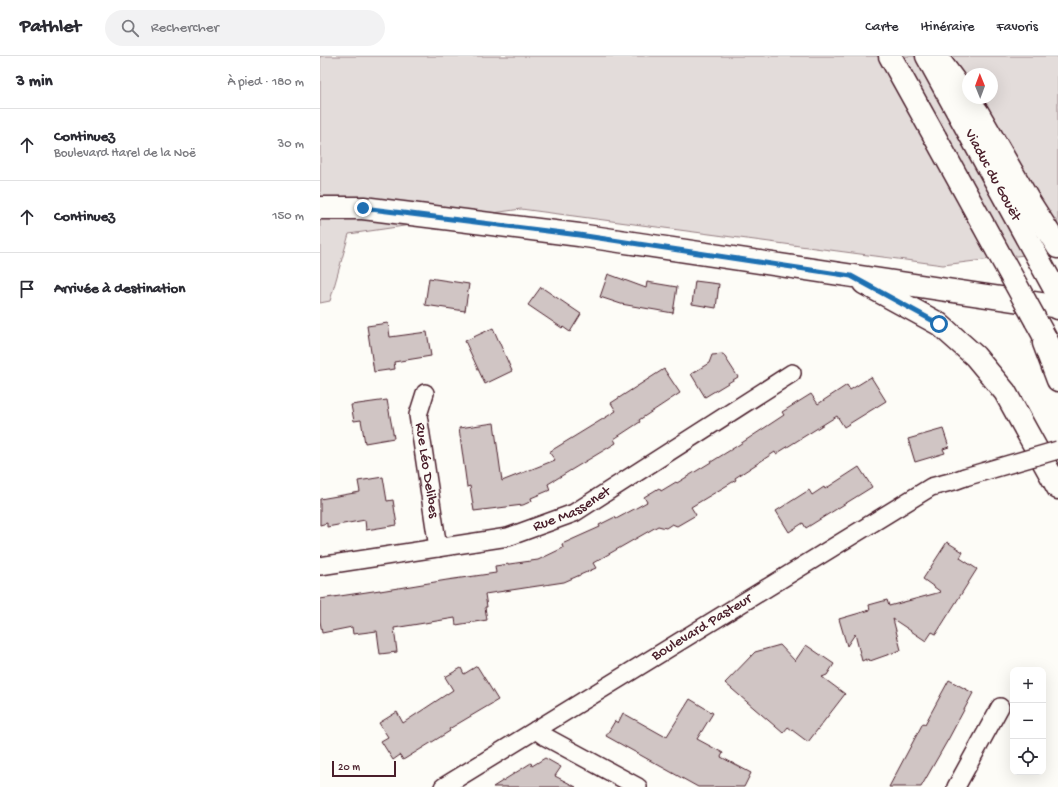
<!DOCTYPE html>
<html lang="fr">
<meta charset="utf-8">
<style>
body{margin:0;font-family:"Gochi Hand",sans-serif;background:#f2f2f3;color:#2b2b33}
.controls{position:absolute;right:12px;bottom:12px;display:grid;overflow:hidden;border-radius:8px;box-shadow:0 4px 16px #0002}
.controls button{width:36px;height:36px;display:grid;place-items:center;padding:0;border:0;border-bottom:1px solid #e1e1e2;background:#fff;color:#2b2b33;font:20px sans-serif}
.compass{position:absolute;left:642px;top:12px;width:36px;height:36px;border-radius:50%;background:#fff;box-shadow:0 4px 16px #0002;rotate:359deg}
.scale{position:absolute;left:12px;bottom:10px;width:64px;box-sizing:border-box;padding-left:4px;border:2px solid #4a1f2b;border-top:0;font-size:11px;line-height:14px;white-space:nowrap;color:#4a1f2b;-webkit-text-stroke:3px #fdfcf7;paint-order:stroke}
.stop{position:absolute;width:12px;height:12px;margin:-9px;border:3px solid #1f6fb2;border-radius:50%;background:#fff}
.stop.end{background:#1f6fb2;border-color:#fff;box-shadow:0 1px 4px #0008}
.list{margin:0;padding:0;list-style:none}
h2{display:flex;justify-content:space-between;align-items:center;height:52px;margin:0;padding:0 16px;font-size:17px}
h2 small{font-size:13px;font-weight:400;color:#7c7c81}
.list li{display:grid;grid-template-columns:26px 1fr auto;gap:12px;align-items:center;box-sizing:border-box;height:72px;padding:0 16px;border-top:1px solid #e1e1e2}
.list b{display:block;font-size:15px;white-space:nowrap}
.list p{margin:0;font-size:13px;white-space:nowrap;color:#7c7c81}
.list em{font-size:13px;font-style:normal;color:#7c7c81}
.icon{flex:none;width:22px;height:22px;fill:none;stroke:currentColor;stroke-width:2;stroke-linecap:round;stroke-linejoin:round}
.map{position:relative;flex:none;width:738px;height:731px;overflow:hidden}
header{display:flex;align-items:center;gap:24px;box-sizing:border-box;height:56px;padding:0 20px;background:#fff;border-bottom:1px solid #e1e1e2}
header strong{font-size:19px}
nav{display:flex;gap:22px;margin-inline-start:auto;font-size:14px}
.search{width:280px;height:36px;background:#f2f2f3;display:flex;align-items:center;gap:10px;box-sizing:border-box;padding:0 14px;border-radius:22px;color:#7c7c81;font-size:15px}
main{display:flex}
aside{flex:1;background:#fff}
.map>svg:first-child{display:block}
.green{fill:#e3dcda;stroke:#967e82;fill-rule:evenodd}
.building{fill:#d0c5c4;stroke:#4a1f2b}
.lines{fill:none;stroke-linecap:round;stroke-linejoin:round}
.street-casing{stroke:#4a1f2b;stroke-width:20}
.secondary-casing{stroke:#4a1f2b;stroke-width:25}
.highway-casing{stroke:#4a1f2b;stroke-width:25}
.street{stroke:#fdfcf7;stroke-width:17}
.secondary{stroke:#fdfcf7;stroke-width:22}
.highway{stroke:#fdfcf7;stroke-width:22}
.street-bridge-casing{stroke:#4a1f2b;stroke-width:20;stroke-linecap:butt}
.highway-bridge-casing{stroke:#4a1f2b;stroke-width:25;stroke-linecap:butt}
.street-bridge{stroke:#fdfcf7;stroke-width:17}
.highway-bridge{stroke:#fdfcf7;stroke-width:22}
.route{stroke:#1f6fb2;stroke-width:5}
.labels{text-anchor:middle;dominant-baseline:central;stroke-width:3;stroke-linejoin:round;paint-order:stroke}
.street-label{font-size:15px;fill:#4a1f2b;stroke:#fdfcf7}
</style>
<header>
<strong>Pathlet</strong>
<div class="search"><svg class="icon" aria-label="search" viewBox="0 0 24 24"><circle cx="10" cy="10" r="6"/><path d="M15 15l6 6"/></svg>Rechercher</div>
<nav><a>Carte</a><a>Itinéraire</a><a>Favoris</a></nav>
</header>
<main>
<aside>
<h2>3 min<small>À pied · 180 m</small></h2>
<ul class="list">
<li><svg class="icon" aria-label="ahead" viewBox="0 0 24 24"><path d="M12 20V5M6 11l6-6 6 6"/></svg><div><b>Continuez</b><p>Boulevard Harel de la Noë</p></div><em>30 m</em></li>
<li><svg class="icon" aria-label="ahead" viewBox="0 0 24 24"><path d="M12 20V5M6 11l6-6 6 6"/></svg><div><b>Continuez</b></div><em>150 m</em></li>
<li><svg class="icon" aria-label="arrive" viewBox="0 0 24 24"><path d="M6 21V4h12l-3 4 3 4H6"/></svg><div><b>Arrivée à destination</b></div></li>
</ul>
</aside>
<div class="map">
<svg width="738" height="731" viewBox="0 0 738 731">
<rect width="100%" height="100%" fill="#fdfcf7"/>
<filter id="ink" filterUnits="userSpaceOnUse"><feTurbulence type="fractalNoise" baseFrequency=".025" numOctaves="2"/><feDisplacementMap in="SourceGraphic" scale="8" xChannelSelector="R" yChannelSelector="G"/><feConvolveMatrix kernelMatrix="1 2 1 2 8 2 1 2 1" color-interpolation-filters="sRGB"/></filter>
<g filter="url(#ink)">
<!-- green -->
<path class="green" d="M 0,0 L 738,0 L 738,176 L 729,196 L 623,209 L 201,153 L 29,178 L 10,245 L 0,247 ZM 648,18 L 672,18 L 672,42 L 648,42 Z"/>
<!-- building -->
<path class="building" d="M 288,218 L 326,232 L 327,226 L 357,231 L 353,257 L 301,248 L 280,241 Z
M 109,222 L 149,228 L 145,255 L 105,249 Z
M 375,225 L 399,228 L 396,252 L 372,248 Z
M 221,231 L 261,258 L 250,276 L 243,271 L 242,272 L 208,249 Z
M 68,267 L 70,281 L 107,276 L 111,300 L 74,306 L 75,313 L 54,316 L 47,270 Z
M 173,272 L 192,315 L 165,328 L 145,285 Z
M 403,298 L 418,321 L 385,341 L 371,318 L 389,307 L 392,299 Z
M 344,313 L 360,337 L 319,364 L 320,366 L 294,383 L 296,387 L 228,428 L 230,434 L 211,442 L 212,445 L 203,449 L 154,455 L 150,430 L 147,431 L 139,372 L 174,367 L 182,425 L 235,404 L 229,396 L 296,355 L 291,347 Z
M 551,321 L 566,345 L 524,371 L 517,360 L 456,398 L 455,396 L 415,422 L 416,424 L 371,451 L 376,459 L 357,470 L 352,468 L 346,472 L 338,470 L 273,507 L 276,512 L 244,526 L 165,538 L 167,551 L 165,551 L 167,564 L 136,569 L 135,562 L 74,572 L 77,596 L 60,598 L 57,575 L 33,578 L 32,571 L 2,577 L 0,565 L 0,543 L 60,534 L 60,535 L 127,524 L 176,517 L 175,510 L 218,504 L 243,492 L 242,488 L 280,471 L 279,469 L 295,461 L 296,463 L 327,446 L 324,441 L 339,432 L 341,435 L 356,426 L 357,427 L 417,390 L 461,361 L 464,359 L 462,356 L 491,338 L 498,348 L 527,329 L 530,334 Z
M 67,344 L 74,382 L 45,387 L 41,364 L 34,365 L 31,349 Z
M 623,373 L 629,391 L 623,393 L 625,397 L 595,406 L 588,383 Z
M 539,411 L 552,431 L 486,472 L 483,467 L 469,476 L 456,455 L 489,434 L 492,439 L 504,431 L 505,433 Z
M 63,421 L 67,445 L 73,444 L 77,469 L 46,474 L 45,464 L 7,471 L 7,467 L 0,469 L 0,443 L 40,436 L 38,425 Z
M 627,486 L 643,496 L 640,502 L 657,513 L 616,578 L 612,576 L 606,585 L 573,563 L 581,594 L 550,605 L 549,603 L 546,605 L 546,603 L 542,605 L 535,578 L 527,590 L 519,563 L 550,554 L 549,549 L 567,544 L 569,550 L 621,536 L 603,523 Z
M 460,589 L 475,605 L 486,589 L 514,608 L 507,619 L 502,621 L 525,638 L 488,686 L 468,671 L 463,677 L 405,627 L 435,596 Z
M 157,610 L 178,644 L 129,673 L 130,675 L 83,704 L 80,699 L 73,704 L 61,685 L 68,681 L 59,667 L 77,656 L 83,667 L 133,634 L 125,621 L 141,612 L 144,618 Z
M 629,624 L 653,637 L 629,682 L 601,731 L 569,731 L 603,667 L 605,668 Z
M 370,643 L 393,657 L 377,683 L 403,697 L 401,701 L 431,717 L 424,731 L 378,731 L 286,680 L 295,665 L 298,667 L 303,657 L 344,680 L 345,679 L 347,680 Z
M 225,702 L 241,711 L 235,720 L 256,731 L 173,731 L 211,707 L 212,710 Z"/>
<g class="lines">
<defs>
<g id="street">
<path id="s1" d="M 105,337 L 98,359 L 118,492"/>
<path id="s2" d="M 0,510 L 188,481 L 254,457 L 472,317"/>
<path d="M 216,674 L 224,680 L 318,731"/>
<path id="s3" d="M 123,731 L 611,431 L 634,425 L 645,421"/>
<path d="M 636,731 L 680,651"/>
</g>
<path id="secondary" d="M 616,0 L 658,57 L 710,147 L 738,191
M 0,152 L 43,152 L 259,179 L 734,250 L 738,252
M 544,227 L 619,268 L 655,300 L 685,336 L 738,432
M 724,287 L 738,324"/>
<g id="highway">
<path d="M 570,0 L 615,81"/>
<path id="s4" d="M 607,0 L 738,239"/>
<path d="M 716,265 L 738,305"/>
</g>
</defs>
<!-- street casing -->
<use href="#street" class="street-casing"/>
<!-- secondary casing -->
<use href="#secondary" class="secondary-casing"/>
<!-- highway casing -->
<use href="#highway" class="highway-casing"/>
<!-- street -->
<use href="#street" class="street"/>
<!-- secondary -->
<use href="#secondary" class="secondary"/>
<!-- highway -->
<use href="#highway" class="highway"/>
<defs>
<path id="street-bridge" d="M 645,421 L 738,394"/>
<path id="highway-bridge" d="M 615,81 L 716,265"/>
</defs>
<!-- street-bridge casing -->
<use href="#street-bridge" class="street-bridge-casing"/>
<!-- highway-bridge casing -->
<use href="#highway-bridge" class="highway-bridge-casing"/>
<!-- street-bridge -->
<use href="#street-bridge" class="street-bridge"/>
<!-- highway-bridge -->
<use href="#highway-bridge" class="highway-bridge"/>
</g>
</g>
<g class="lines" filter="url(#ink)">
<!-- route -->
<path class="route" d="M 43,152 L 259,179 L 531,220 L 619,268"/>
</g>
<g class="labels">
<!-- street labels -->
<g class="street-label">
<text stroke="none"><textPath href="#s4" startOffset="136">Viaduc du Gouët</textPath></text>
<text stroke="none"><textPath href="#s1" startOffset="79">Rue Léo Delibes</textPath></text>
<text stroke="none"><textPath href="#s2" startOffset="260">Rue Massenet</textPath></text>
<text stroke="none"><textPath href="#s3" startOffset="304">Boulevard Pasteur</textPath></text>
</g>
</g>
</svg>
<div class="controls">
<button>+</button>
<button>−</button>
<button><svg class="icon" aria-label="locate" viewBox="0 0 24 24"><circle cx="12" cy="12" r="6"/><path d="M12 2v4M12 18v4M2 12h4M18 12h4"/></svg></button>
</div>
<svg class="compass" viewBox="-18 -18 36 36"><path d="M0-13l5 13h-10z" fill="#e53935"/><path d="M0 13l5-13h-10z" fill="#7c7c81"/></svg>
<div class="scale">20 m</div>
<div class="stop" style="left:619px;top:268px"></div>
<div class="stop end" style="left:43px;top:152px"></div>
</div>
</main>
